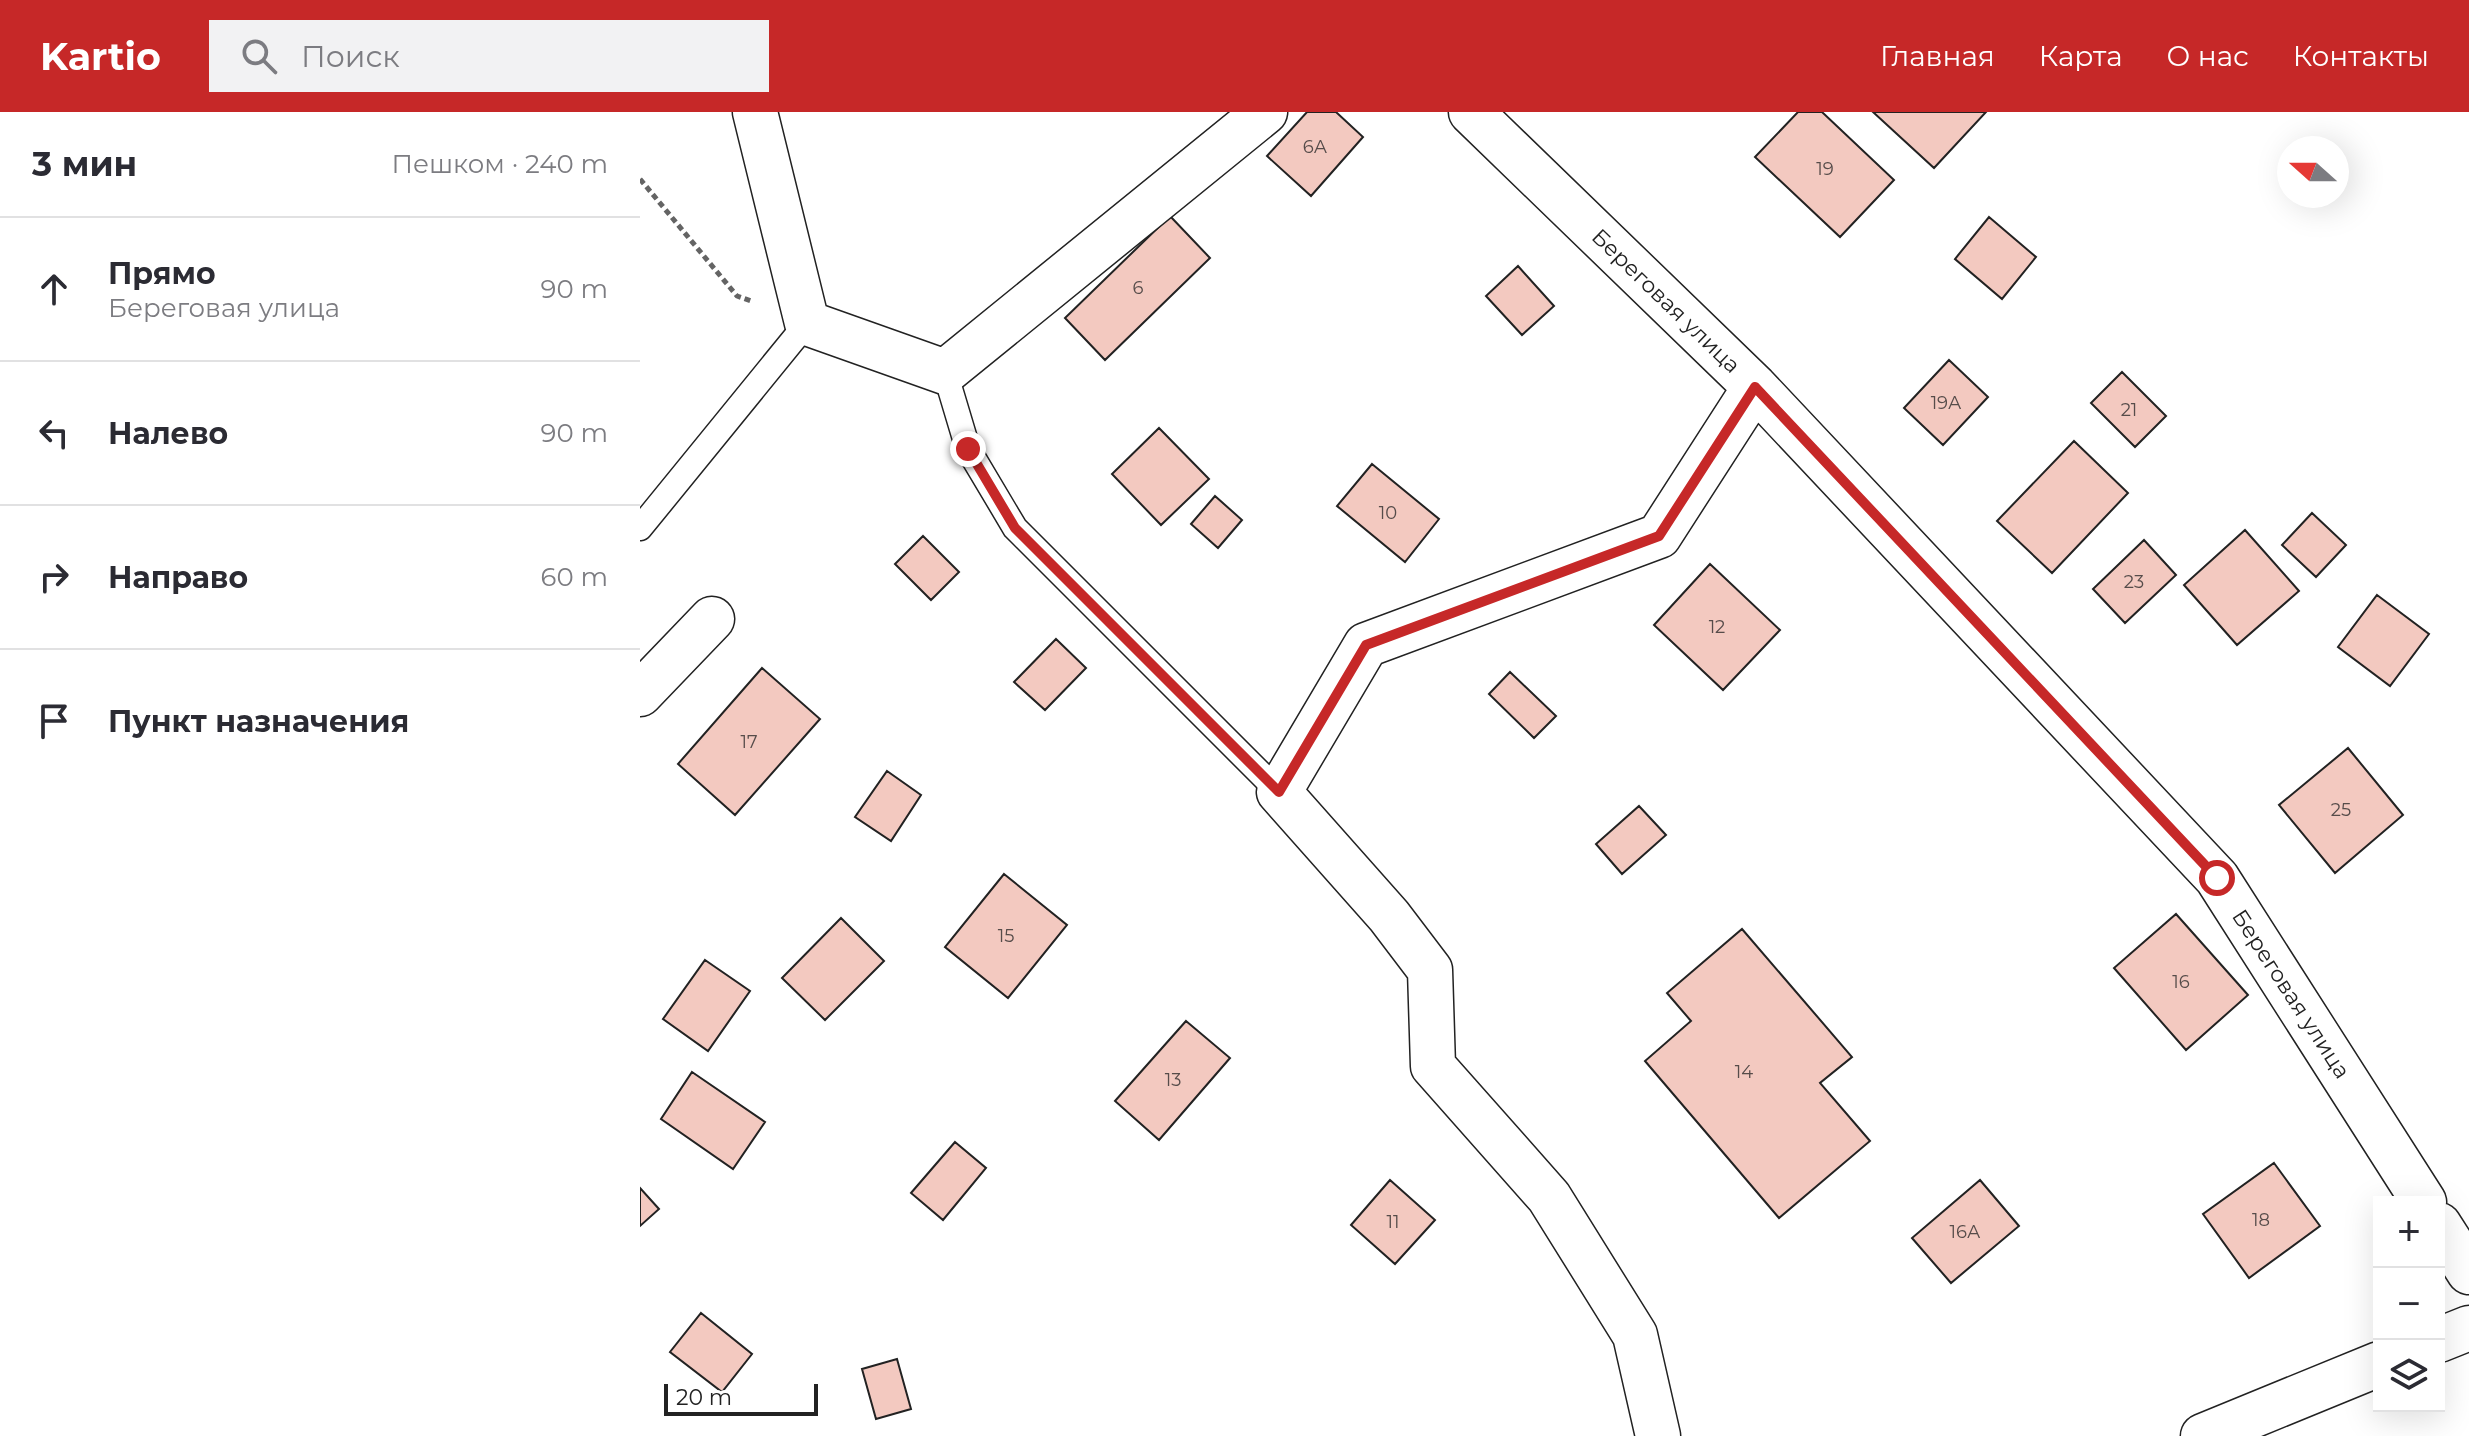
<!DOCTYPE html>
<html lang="ru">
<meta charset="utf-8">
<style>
body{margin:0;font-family:Montserrat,sans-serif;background:#f2f2f3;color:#2b2b33}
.controls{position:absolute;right:24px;bottom:24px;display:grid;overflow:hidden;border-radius:0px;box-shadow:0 8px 32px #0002}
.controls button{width:72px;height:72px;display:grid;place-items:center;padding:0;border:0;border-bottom:2px solid #e1e1e2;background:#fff;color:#2b2b33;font:40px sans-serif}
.compass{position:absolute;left:1637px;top:24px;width:72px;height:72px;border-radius:50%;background:#fff;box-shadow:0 8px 32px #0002;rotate:291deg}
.scale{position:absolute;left:24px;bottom:20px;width:154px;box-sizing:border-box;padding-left:8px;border:4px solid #222;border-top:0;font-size:22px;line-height:28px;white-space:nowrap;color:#222;-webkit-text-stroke:6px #fff;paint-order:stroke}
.stop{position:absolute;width:24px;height:24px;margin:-18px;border:6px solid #c62828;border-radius:50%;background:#fff}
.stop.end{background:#c62828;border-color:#fff;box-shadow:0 2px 8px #0008}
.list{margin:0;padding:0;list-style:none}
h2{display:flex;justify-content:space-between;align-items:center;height:104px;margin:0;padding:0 32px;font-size:34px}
h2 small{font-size:26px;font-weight:400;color:#7c7c81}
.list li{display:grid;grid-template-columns:52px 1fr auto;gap:24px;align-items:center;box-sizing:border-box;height:144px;padding:0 32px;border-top:2px solid #e1e1e2}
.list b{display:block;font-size:30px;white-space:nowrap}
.list p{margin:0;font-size:26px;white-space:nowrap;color:#7c7c81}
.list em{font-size:26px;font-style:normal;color:#7c7c81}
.icon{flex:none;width:44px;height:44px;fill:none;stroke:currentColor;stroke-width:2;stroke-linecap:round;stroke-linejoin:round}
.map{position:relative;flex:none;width:1829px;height:1324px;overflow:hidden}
header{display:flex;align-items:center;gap:48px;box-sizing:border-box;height:112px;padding:0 40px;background:#c62828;color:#fff}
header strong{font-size:38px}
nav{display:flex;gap:44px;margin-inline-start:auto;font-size:28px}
.search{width:560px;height:72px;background:#f2f2f3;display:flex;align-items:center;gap:20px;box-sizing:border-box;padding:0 28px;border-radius:0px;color:#7c7c81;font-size:30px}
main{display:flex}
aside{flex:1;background:#fff}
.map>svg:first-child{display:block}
.building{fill:#f3c9c0;stroke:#222;stroke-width:2}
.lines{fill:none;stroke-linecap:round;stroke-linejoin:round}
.lane-casing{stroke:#222;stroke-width:27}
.street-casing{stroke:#222;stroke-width:47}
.path{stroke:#646464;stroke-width:5;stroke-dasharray:6 4;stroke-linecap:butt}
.lane{stroke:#fff;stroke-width:24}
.street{stroke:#fff;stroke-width:44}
.route{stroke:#c62828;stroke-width:10}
.labels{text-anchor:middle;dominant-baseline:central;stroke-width:6;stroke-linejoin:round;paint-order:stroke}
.number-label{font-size:18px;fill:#564c4a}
.street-label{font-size:22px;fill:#222;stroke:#fff}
</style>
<header>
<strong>Kartio</strong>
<div class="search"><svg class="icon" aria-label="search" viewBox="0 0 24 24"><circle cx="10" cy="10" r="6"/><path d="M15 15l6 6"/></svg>Поиск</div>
<nav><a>Главная</a><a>Карта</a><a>О нас</a><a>Контакты</a></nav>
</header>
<main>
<aside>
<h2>3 мин<small>Пешком · 240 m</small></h2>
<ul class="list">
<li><svg class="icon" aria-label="ahead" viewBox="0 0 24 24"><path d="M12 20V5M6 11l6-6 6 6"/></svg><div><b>Прямо</b><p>Береговая улица</p></div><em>90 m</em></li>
<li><svg class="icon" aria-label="left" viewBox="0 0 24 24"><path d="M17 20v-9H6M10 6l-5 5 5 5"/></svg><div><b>Налево</b></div><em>90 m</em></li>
<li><svg class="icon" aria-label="right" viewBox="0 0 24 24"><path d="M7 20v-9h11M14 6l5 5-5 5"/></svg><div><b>Направо</b></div><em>60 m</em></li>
<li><svg class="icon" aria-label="arrive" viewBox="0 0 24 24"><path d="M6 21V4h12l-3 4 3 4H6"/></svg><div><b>Пункт назначения</b></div></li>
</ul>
</aside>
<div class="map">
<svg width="1829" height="1324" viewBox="0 0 1829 1324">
<rect width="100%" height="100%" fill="#fff"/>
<!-- building -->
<path class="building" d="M 667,0 L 696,0 L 723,25 L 671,84 L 627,44 Z
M 1158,0 L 1182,0 L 1254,68 L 1200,125 L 1115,45 Z
M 1233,0 L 1346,0 L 1294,56 Z
M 530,104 L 570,146 L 465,248 L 425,206 Z
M 1349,105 L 1396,145 L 1362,187 L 1315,147 Z
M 878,154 L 914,194 L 882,223 L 846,184 Z
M 1309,248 L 1348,285 L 1303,333 L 1264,296 Z
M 1482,260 L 1526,304 L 1495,335 L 1451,291 Z
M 519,316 L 569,367 L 521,413 L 472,362 Z
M 1434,329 L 1488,381 L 1412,461 L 1357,409 Z
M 732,352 L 799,407 L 765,450 L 697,394 Z
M 575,384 L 602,408 L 578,436 L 551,412 Z
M 1672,401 L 1706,433 L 1676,465 L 1642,433 Z
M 1605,418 L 1659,479 L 1597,533 L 1544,473 Z
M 283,424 L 319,460 L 291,488 L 255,452 Z
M 1504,428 L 1536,463 L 1485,511 L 1453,477 Z
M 1070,452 L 1140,518 L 1083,578 L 1014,513 Z
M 1737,483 L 1789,522 L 1750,574 L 1698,535 Z
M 416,527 L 446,556 L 405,598 L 374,570 Z
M 122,556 L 180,607 L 95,703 L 38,652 Z
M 870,560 L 916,604 L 894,626 L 849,582 Z
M 1708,636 L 1763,703 L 1695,761 L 1639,693 Z
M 247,659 L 281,683 L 251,729 L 215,705 Z
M 999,694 L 1026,723 L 982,762 L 956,732 Z
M 364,762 L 427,813 L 368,886 L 305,835 Z
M 1536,802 L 1608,883 L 1546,938 L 1474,856 Z
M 201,806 L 244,849 L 185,908 L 142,866 Z
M 1102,817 L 1212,945 L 1180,971 L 1230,1029 L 1139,1106 L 1005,949 L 1051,909 L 1027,881 Z
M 65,848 L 110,879 L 68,939 L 23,907 Z
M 546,909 L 590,946 L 519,1028 L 475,989 Z
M 52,960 L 125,1010 L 93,1057 L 21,1007 Z
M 315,1030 L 346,1056 L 303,1108 L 271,1081 Z
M 1634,1051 L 1680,1114 L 1609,1166 L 1563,1102 Z
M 750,1068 L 795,1108 L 755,1152 L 711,1113 Z
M 1340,1068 L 1379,1114 L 1311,1171 L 1272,1126 Z
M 0,1076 L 19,1097 L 0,1114 Z
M 61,1201 L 112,1242 L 82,1280 L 30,1240 Z
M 257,1247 L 271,1297 L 236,1307 L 222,1257 Z"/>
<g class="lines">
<defs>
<path id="lane" d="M 305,260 L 328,337 L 375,416 L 639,680
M 0,416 L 167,211"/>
<path id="street" d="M 115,0 L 167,211 L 305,260 L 625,0
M 831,0 L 1115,275 L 1577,766 L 1784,1090
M 0,582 L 72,507
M 1799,1113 L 1829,1160
M 1799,1228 L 1829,1216
M 1018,1324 L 995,1223 L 909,1085 L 793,954 L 790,858 L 749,804 L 639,680 L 726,533 L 1019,424 L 1115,275
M 1563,1324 L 1739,1252"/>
</defs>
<!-- lane casing -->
<use href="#lane" class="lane-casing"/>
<!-- street casing -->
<use href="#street" class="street-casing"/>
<!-- path -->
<path class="path" d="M 0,67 L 97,184 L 111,189"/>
<!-- lane -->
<use href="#lane" class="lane"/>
<!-- street -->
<use href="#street" class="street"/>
</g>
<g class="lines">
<!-- route -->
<path class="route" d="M 328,337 L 375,416 L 639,680 L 726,533 L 1019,424 L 1115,275 L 1577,766"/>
</g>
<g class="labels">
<!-- number labels -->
<g class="number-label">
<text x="675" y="35">6А</text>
<text x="1185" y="57">19</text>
<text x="498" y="176">6</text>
<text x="1306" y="291">19А</text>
<text x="1489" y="298">21</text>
<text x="748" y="401">10</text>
<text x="1494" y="470">23</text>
<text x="1077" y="515">12</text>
<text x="109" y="630">17</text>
<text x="1701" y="698">25</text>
<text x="366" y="824">15</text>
<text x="1541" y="870">16</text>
<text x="1104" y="960">14</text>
<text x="533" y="968">13</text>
<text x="1621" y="1108">18</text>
<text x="753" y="1110">11</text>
<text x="1325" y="1120">16А</text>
</g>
<!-- street labels -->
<g class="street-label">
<text transform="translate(1026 189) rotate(44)">Береговая улица</text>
<text transform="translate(1651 882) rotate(57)">Береговая улица</text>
</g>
</g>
</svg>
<div class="controls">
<button>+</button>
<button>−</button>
<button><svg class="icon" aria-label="layers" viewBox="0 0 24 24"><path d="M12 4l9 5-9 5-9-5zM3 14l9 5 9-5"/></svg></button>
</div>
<svg class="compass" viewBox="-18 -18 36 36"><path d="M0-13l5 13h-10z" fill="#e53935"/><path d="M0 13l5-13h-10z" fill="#7c7c81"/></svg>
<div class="scale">20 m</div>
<div class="stop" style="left:1577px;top:766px"></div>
<div class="stop end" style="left:328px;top:337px"></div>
</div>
</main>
